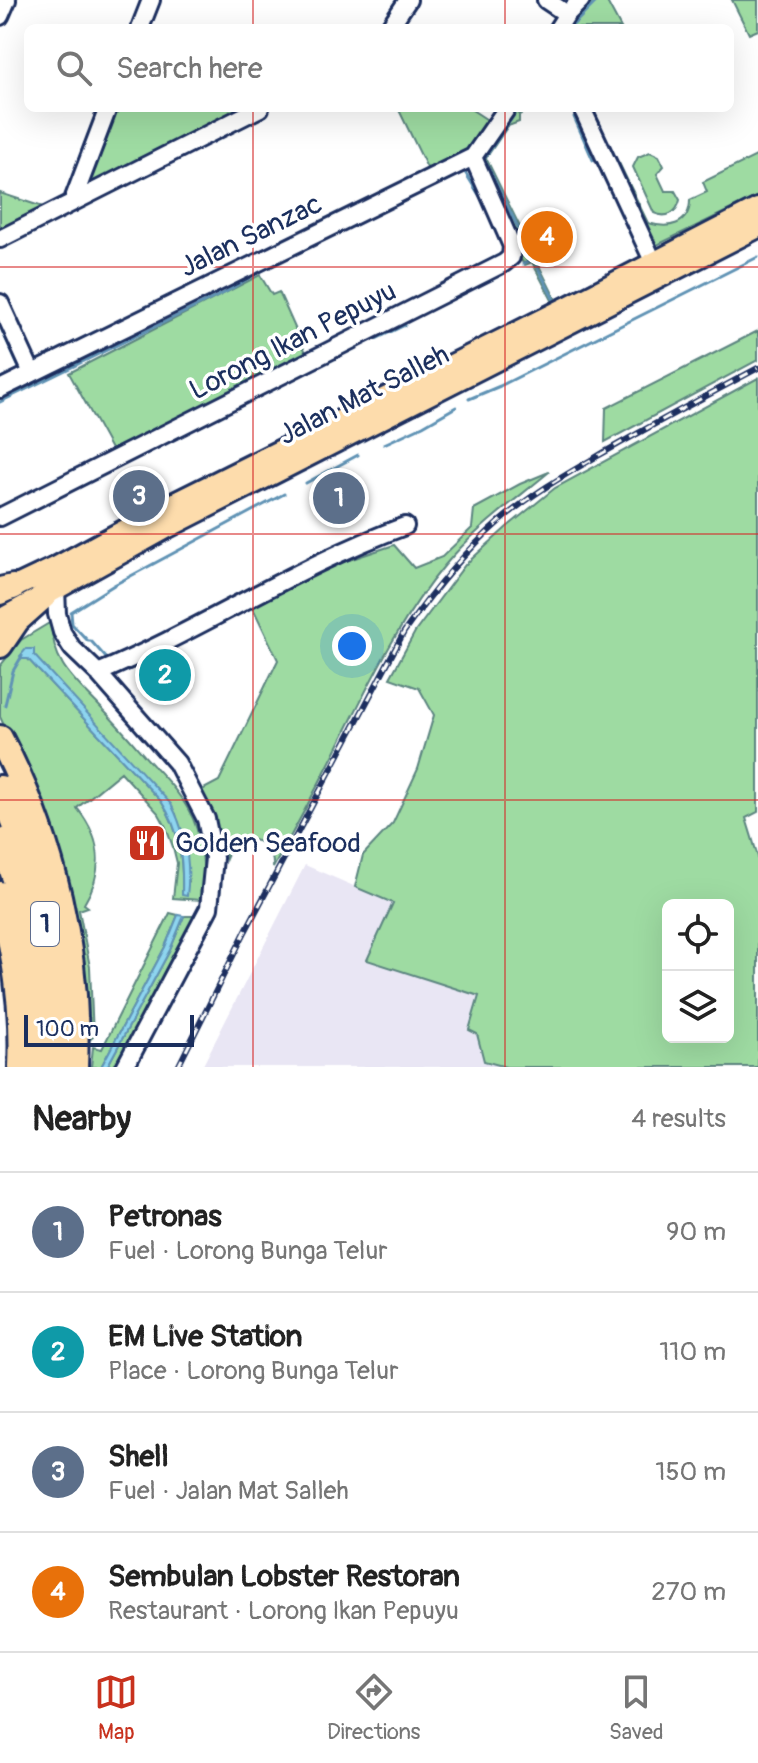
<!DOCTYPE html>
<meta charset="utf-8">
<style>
body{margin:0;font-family:Pangolin,sans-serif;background:#f2f2f2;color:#222}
.controls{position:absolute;right:24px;bottom:24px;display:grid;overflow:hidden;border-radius:12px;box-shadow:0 8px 32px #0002}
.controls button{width:72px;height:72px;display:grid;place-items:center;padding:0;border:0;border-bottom:2px solid #e0e0e0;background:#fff;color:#222;font:40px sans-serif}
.scale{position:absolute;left:24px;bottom:20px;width:170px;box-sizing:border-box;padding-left:8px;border:4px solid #1b2f5e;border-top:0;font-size:22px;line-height:28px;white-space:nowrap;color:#1b2f5e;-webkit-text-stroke:6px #fff;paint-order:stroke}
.you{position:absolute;left:352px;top:646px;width:28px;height:28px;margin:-20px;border:6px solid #fff;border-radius:50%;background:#1a73e8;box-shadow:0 0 0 12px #1a73e833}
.badge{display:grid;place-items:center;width:52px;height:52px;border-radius:50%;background:#c8321e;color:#fff;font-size:26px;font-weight:700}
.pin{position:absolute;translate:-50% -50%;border:4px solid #fff;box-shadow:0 2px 8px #0006}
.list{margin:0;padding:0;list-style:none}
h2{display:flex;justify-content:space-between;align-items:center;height:104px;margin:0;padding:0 32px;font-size:34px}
h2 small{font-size:26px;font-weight:400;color:#767676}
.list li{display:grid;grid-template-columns:52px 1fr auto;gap:24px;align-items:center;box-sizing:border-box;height:120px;padding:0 32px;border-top:2px solid #e0e0e0}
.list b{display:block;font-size:30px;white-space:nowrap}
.list p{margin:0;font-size:26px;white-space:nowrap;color:#767676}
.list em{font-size:26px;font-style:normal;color:#767676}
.icon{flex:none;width:44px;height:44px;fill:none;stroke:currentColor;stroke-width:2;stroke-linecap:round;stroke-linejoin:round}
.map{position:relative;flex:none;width:758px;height:1067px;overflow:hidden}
.search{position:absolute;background:#fff;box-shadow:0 8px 32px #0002;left:24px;right:24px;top:24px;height:88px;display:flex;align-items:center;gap:20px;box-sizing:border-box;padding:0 28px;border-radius:12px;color:#767676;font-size:30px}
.sheet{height:584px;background:#fff}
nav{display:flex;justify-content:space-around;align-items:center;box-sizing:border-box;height:112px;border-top:2px solid #e0e0e0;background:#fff;font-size:22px;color:#767676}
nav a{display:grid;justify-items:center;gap:4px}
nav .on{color:#c8321e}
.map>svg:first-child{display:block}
.built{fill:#e9e6f4}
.green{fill:#9edba2;stroke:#5c8580;stroke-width:2;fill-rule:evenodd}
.water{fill:#8ed5ef;stroke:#6093b5;stroke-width:2}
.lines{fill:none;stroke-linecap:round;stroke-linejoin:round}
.stream{stroke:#6093b5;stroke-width:3}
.minor-casing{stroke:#1b2f5e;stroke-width:22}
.major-casing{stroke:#1b2f5e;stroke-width:26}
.highway-casing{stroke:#1b2f5e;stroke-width:30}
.minor{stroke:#fff;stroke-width:16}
.major{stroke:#fddcac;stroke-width:20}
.highway{stroke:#fddcac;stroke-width:24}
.rail-casing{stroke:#1b2f5e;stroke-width:6}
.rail{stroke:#fff;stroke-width:3;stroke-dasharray:9;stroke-linecap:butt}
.grid{fill:none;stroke:#d62828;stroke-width:2;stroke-opacity:0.55}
.labels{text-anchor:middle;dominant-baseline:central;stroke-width:7;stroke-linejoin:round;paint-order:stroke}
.shield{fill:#fff;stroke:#5f6d8e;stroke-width:2}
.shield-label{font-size:26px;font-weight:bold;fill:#1b2f5e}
.street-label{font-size:28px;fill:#1b2f5e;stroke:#fff}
.poi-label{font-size:28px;fill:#1b2f5e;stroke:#fff;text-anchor:start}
</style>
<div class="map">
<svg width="758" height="1067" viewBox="0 0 758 1067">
<rect width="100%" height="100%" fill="#fff"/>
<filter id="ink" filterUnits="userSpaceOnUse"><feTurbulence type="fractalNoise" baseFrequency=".0125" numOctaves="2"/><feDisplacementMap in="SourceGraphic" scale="16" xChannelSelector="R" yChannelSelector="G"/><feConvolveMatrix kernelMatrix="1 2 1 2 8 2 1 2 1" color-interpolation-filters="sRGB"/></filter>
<g filter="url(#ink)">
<!-- built -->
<path class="built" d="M 305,865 L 393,903 L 479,996 L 477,1034 L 484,1061 L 506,1067 L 202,1067 Z"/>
<!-- green -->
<path class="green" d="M 594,0 L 611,0 L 607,2 L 621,28 L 567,28 Z
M 732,0 L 758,0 L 758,30 L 749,34 Z
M 115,108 L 247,108 L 92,184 L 88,181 Z
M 398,108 L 469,108 L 489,121 L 471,149 L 428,170 Z
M 516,108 L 532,108 L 519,115 L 519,122 L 508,126 L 486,158 L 556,300 L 553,302 L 532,262 L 525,265 L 519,258 L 522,252 L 521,243 L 484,167 L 482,158 L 486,149 L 489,150 Z
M 650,152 L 659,156 L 664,166 L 657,174 L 665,191 L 675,191 L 680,200 C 677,213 667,219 654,213 L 633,167 L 638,157 Z
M 758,155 L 758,196 L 653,247 L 614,164 L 619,163 L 648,223 C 668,229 690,226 690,200 L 707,192 L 703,182 Z
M 0,193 L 46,208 L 0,230 Z
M 260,275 L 272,295 L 279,292 L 308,357 L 113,453 L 69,373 Z
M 758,331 L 758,360 L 605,442 L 606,408 Z
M 758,378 L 758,812 L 746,818 L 758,857 L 758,1067 L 506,1067 L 484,1061 L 477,1034 L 469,1030 L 479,996 L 367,960 L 393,903 L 355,887 L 363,855 L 393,823 L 418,769 L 434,715 L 419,688 L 390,678 L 415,632 L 465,565 L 507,527 L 555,488 ZM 668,905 L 728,905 L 728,1037 L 668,1037 Z
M 549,472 C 513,502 475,529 445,565 C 401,617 372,679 342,738 C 320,782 297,825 273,868 C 275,836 237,829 226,859 L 222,838 L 200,791 L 219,781 L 278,660 L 252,606 L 331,566 L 394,545 L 414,568 L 442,557 L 472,528 L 474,509 L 520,484 Z
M 51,622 C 53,666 75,680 103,710 C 119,726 134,744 149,761 C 163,776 178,791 188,809 C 202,832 207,874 201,900 L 173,898 L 177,863 L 173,847 L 165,825 L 159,814 L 121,772 L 77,808 C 102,839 105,870 84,904 L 88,907 L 79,910 L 90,967 L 93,1037 L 83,1045 L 23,765 L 0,717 L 0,666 L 21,640 ZM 33,655 L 176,814 L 189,882 L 182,895 C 183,860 180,830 161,801 L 28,659 Z
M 170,913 L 178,915 L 165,947 L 101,1067 L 91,1067 L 93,1047 L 102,1049 Z
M 184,916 L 193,916 L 193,925 L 117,1067 L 107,1067 L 170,950 Z"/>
<!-- water -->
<path class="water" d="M 26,649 L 34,649 L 34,655 L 171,804 C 186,833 191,864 187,896 L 182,895 C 183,861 181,831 161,801 L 28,659 L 22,659 L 20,656 Z
M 178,915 L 184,916 L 170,950 L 107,1067 L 101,1067 L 165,947 Z"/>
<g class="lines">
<!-- stream -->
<path class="stream" d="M 570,28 L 598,0
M 519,108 L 484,159 L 554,300
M 592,108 L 613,155
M 574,117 L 593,160
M 616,163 L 646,224
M 463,169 L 486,206
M 523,264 L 534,259
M 0,326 L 19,368
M 376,339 L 405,325
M 0,379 L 5,376
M 469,399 L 500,386 L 758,257
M 0,402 L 224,293 L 267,267
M 384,444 L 423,426 L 456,407
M 306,483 L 358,455
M 108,660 L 91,641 L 88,641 L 72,624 L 71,612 L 114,585 L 284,494
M 5,705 L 13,671 L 22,656"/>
<defs>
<path id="minor" d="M 546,0 L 567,14
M 0,16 L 7,0
M 140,28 L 151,0
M 389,28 L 408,0
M 558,28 L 567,14 L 581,0
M 582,108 L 654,263
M 72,203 L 108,108
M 0,239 L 260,108
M 0,303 L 32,373
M 0,389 L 473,157 L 507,108
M 0,517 L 504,263 L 511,257 L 512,246 L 473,157
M 56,588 L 57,614 L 62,632 L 72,648 L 98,673 L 177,763 L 206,819 L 214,858 L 209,908 L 125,1067
M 98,673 C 203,629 298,565 405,526"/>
<path id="major" d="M 0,594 L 57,567 L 177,502 L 572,305 L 758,209
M 0,620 L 168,527 L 758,227"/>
<path id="highway" d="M 0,590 L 13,587
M 0,645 L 17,620 L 45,595
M 0,738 C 53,838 80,954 75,1067
M 0,788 C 40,875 61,971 57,1067
M 0,840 C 28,902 46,998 40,1067
M 0,894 C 14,951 24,1007 21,1067"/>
</defs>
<!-- minor casing -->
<use href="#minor" class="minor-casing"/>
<!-- major casing -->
<use href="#major" class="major-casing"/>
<!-- highway casing -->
<use href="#highway" class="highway-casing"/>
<!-- minor -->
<use href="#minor" class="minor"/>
<!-- major -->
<use href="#major" class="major"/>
<!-- highway -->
<use href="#highway" class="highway"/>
<defs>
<path id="rail" d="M 178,1067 L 245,932 L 404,632 C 432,592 462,554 500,521 C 529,496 563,476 596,457 C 650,426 704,397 758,368"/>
</defs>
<!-- rail casing -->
<use href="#rail" class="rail-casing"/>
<!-- rail -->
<use href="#rail" class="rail"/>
</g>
</g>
<!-- grid -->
<path class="grid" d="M 253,0 L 253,28M 505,0 L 505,28M 253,108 L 253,1067M 505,108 L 505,1067M 0,267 L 758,267M 0,534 L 758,534M 0,800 L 758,800"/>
<!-- icons -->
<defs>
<symbol id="restaurant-square" viewBox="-11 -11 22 22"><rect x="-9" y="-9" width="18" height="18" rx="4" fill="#c8321e" stroke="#fff"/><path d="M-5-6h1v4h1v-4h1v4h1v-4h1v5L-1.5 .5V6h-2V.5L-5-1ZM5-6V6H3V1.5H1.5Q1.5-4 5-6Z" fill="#fff"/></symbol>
</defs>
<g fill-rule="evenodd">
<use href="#restaurant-square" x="125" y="821" width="44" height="44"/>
</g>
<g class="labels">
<!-- shield labels -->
<rect class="shield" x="31" y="902" width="28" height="44" rx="6"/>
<g class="shield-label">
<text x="45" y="924">1</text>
</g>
<!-- street labels -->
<g class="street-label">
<text transform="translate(251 236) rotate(-26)">Jalan Sanzac</text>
<text transform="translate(293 341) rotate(-27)">Lorong Ikan Pepuyu</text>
<text transform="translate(364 395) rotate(-27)">Jalan Mat Salleh</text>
</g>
<!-- poi labels -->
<g class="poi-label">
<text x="175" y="843">Golden Seafood</text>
</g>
</g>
</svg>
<div class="controls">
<button><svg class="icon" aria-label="locate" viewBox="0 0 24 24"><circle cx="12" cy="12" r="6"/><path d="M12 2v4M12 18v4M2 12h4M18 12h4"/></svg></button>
<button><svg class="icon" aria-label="layers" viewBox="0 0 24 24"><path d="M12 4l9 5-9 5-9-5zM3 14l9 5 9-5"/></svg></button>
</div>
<div class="scale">100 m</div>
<div class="you"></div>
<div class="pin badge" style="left:339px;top:498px;background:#5c6f8a">1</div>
<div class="pin badge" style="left:165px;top:675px;background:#0f9aa8">2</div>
<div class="pin badge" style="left:139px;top:496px;background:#5c6f8a">3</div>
<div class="pin badge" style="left:547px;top:237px;background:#e8710a">4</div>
<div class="search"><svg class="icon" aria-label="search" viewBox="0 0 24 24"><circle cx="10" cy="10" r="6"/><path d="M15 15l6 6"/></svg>Search here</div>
</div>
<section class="sheet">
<h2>Nearby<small>4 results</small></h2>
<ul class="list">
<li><span class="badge" style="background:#5c6f8a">1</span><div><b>Petronas</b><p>Fuel · Lorong Bunga Telur</p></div><em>90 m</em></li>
<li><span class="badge" style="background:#0f9aa8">2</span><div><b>EM Live Station</b><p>Place · Lorong Bunga Telur</p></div><em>110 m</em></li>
<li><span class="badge" style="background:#5c6f8a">3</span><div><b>Shell</b><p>Fuel · Jalan Mat Salleh</p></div><em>150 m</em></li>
<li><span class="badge" style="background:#e8710a">4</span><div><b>Sembulan Lobster Restoran</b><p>Restaurant · Lorong Ikan Pepuyu</p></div><em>270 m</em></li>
</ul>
</section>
<nav>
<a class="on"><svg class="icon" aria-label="map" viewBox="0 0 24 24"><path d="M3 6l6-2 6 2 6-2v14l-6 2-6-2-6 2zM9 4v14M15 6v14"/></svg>Map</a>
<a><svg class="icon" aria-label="directions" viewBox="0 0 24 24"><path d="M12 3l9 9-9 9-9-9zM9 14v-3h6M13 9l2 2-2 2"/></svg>Directions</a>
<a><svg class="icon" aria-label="saved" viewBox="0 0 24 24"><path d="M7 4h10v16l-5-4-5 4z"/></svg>Saved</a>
</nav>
